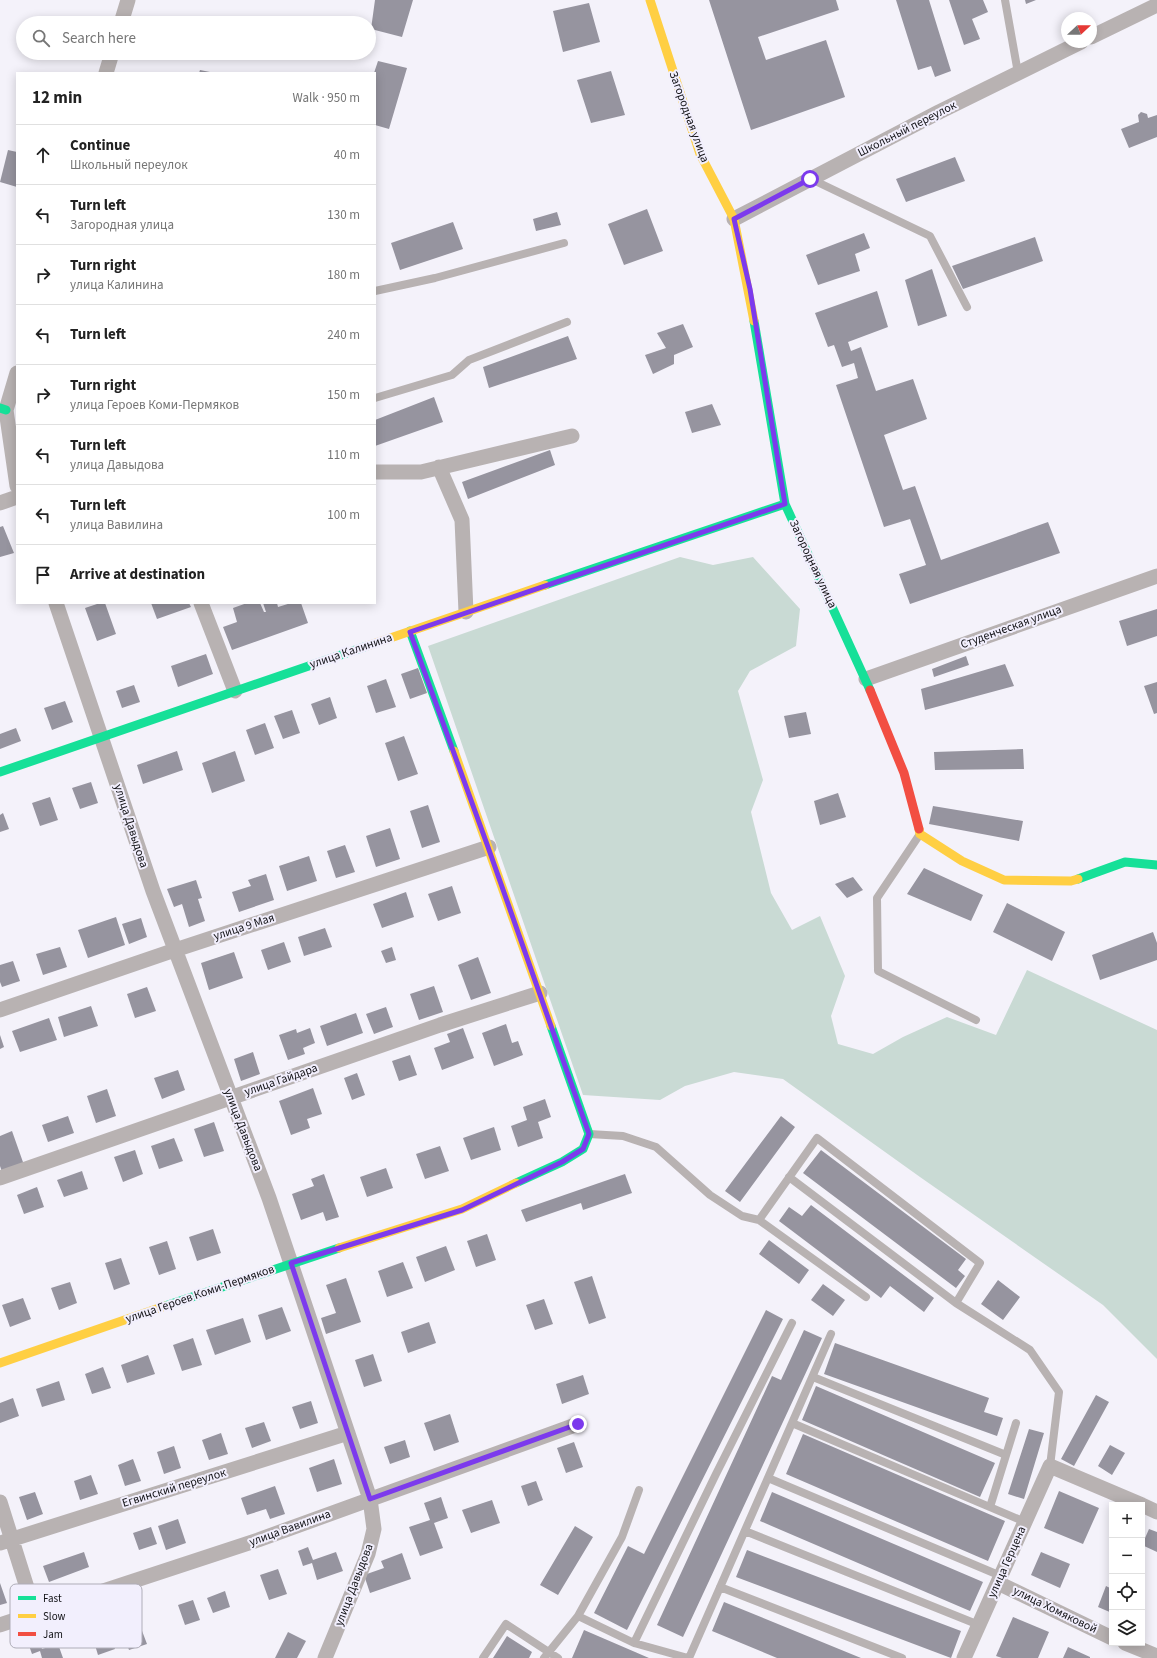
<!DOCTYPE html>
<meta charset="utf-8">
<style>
body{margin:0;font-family:"Source Sans 3",sans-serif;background:#f6f6f6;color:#222}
.controls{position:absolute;right:12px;bottom:12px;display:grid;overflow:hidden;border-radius:0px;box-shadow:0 2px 10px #0003}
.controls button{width:36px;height:36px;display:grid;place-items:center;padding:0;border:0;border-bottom:1px solid #e0e0e0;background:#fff;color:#222;font:20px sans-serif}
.compass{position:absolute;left:1061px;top:12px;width:36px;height:36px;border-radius:50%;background:#fff;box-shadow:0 2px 10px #0003;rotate:68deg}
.stop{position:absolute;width:12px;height:12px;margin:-9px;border:3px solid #7c3aed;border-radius:50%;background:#fff}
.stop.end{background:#7c3aed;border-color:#fff;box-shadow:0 1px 4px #0008}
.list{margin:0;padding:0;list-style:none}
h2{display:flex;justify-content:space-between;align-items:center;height:52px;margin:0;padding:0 16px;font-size:17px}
h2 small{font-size:13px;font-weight:400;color:#767676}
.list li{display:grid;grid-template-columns:26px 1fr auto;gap:12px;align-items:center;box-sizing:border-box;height:60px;padding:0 16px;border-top:1px solid #e0e0e0}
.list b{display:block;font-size:15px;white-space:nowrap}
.list p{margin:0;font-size:13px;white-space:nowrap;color:#767676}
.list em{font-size:13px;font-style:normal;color:#767676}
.icon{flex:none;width:22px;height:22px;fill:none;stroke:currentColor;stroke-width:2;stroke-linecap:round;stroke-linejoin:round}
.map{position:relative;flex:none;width:1157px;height:1658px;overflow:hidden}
.search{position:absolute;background:#fff;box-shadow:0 2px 10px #0003;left:16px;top:16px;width:360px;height:44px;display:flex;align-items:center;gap:10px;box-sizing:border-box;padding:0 14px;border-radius:22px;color:#767676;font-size:15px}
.panel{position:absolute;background:#fff;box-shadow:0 2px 10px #0003;left:16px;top:72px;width:360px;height:532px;border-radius:0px}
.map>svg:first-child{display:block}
.green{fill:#c9dad4}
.building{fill:#96949f}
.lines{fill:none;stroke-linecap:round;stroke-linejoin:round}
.lane{stroke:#b8b2b2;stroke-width:8}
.street{stroke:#b8b2b2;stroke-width:15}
.fast{stroke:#16e098;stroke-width:9}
.slow{stroke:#ffcf43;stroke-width:9}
.jam{stroke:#f24e42;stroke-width:9}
.route{stroke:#7c3aed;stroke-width:5}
.labels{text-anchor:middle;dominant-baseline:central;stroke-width:4;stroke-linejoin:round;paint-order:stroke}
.street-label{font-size:12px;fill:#121216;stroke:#f2effd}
.key{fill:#f2effd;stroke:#afadb8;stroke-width:1}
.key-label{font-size:11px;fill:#121216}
</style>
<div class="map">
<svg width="1157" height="1658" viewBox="0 0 1157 1658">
<rect width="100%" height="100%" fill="#f4f2fa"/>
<!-- green -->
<path class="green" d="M 680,557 L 713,565 L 753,557 L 800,609 L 796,646 L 750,671 L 738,691 L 763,780 L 751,812 L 771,893 L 792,930 L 820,916 L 845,976 L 831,1016 L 838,1044 L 873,1054 L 903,1037 L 947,1017 L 996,1035 L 1027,970 L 1157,1030 L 1157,1359 L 1103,1305 L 920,1177 L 783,1079 L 734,1072 L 685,1086 L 660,1100 L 583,1095 L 428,646 Z"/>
<!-- building -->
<path class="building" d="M 375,0 L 413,0 L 402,37 L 371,29 Z
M 709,0 L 836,0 L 839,10 L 758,37 L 766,60 L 826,40 L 845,97 L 751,130 Z
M 896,0 L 929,0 L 951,71 L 935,77 L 931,66 L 918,70 Z
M 949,0 L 983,0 L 988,12 L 972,19 L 980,39 L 964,45 Z
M 1025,0 L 1036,0 L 1026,4 Z
M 589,3 L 600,42 L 563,52 L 553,11 Z
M 378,61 L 407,68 L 389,129 L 375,125 L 374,73 Z
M 200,70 L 210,72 L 210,73 L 199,73 Z
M 611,71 L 625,115 L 591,123 L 577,80 Z
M 1141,112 L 1147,114 L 1148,118 L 1157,115 L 1157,137 L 1129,148 L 1121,129 L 1139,122 L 1138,115 Z
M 8,150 L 17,152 L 17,187 L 0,182 Z
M 955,157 L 965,181 L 906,202 L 896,179 Z
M 647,209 L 663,251 L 624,265 L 608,224 Z
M 557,212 L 561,225 L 536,231 L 533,219 Z
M 453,222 L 463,249 L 400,270 L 391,243 Z
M 864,233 L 870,248 L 855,254 L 860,271 L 818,285 L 806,255 Z
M 1035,237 L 1043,261 L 963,289 L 952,266 Z
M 932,269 L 947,316 L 918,326 L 905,280 Z
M 877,291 L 888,327 L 848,342 L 851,351 L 861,347 L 876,391 L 913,379 L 927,419 L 884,435 L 903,490 L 915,486 L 941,560 L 1048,522 L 1060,553 L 910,604 L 899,574 L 926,565 L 910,519 L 884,527 L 836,385 L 858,378 L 854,363 L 842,367 L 834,345 L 828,347 L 815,313 Z
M 683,324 L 693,347 L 674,355 L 674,364 L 653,374 L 645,355 L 666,348 L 657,333 Z
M 568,336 L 577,359 L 489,388 L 483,367 Z
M 434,397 L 443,422 L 375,446 L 375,420 Z
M 712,404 L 721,425 L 692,433 L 685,412 Z
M 550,450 L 555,465 L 468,499 L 462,482 Z
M 3,526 L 14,553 L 0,557 L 0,527 Z
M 100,603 L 105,603 L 116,634 L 97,641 L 85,608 Z
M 151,603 L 189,603 L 191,607 L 157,619 Z
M 247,603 L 260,603 L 264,612 L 266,612 L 263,603 L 277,603 L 278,607 L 291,603 L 301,603 L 308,623 L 232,650 L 223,627 L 237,622 L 233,608 Z
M 1157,609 L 1157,636 L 1127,646 L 1119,621 Z
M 206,654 L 213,674 L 178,687 L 171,666 Z
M 966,656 L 969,665 L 934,677 L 932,669 Z
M 1005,664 L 1014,686 L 925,710 L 921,689 Z
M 418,668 L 427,693 L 410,699 L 401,674 Z
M 386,679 L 396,707 L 376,713 L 367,686 Z
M 1157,682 L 1157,713 L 1154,714 L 1144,686 Z
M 134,685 L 140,702 L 122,708 L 116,691 Z
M 330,697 L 337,718 L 319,725 L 311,704 Z
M 65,701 L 73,722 L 52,730 L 44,708 Z
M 292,710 L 300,733 L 283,739 L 274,716 Z
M 806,712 L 811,734 L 789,738 L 784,716 Z
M 265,723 L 274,748 L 255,755 L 246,730 Z
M 16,728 L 21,741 L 0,749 L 0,734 Z
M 404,736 L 418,774 L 398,781 L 385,743 Z
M 1023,749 L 1024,769 L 935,770 L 934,752 Z
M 177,751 L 183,770 L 143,784 L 137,765 Z
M 235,751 L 245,781 L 212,793 L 202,763 Z
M 91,782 L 98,803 L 80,809 L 72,788 Z
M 838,793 L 846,817 L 820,825 L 814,801 Z
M 50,797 L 58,820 L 40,826 L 32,803 Z
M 428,805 L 440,842 L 422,848 L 410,811 Z
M 933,806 L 1023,821 L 1019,841 L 929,824 Z
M 3,813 L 9,829 L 0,832 L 0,815 Z
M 390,828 L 400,859 L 376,867 L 366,836 Z
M 345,845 L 355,872 L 336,878 L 327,851 Z
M 309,856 L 317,881 L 287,891 L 279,866 Z
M 924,868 L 983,895 L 971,921 L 907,894 Z
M 266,874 L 274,900 L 239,912 L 232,892 L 251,886 L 248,880 Z
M 853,877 L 863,890 L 847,898 L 835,884 Z
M 196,880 L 202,898 L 198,899 L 205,921 L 189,927 L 182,904 L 174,907 L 167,889 Z
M 452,886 L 461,913 L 438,921 L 428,894 Z
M 406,892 L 414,917 L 382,928 L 373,904 Z
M 1007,903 L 1065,932 L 1052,961 L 993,932 Z
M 116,917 L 125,945 L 88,958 L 78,930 Z
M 141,918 L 147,937 L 129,944 L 122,924 Z
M 325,928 L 332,947 L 304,956 L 298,937 Z
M 1153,932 L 1157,943 L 1157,960 L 1100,980 L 1092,955 Z
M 284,942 L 291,962 L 268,970 L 261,950 Z
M 60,947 L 67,967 L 43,975 L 36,954 Z
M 392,947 L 396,960 L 386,963 L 381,951 Z
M 234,952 L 243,978 L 209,990 L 201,963 Z
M 478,957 L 491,993 L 471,1000 L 458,965 Z
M 13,961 L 20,981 L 2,987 L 0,982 L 0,965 Z
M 434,986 L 443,1012 L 419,1020 L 410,994 Z
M 147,987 L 156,1011 L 135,1018 L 127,994 Z
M 91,1006 L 98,1026 L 64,1037 L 58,1017 Z
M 386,1007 L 393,1027 L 374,1034 L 366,1014 Z
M 356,1013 L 363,1033 L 327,1046 L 320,1026 Z
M 49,1018 L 57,1040 L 20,1052 L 12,1031 Z
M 506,1024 L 512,1043 L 518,1041 L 523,1055 L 494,1066 L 482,1033 Z
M 310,1028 L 315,1043 L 303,1048 L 305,1054 L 288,1060 L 279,1035 L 296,1029 L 297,1033 Z
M 463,1028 L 474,1058 L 442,1070 L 434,1048 L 450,1042 L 447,1034 Z
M 0,1035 L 4,1047 L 0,1049 Z
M 253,1052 L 260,1074 L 241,1081 L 234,1059 Z
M 410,1055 L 417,1075 L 399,1081 L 392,1061 Z
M 178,1070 L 185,1090 L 162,1099 L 154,1078 Z
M 357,1073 L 365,1095 L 352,1100 L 344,1078 Z
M 313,1088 L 322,1114 L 307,1119 L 310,1128 L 291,1135 L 279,1101 Z
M 107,1089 L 116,1116 L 96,1123 L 87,1096 Z
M 545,1099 L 551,1117 L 538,1122 L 543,1138 L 518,1147 L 511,1126 L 527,1120 L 523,1107 Z
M 68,1116 L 74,1133 L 48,1142 L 42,1125 Z
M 781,1116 L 795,1127 L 740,1202 L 725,1191 Z
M 214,1122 L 224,1151 L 204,1157 L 194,1129 Z
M 494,1127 L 501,1150 L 471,1160 L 463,1138 Z
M 12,1131 L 24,1165 L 2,1172 L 0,1166 L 0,1136 Z
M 174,1138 L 183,1161 L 159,1169 L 151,1146 Z
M 440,1146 L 449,1171 L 425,1179 L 416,1154 Z
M 135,1150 L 143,1174 L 123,1182 L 114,1157 Z
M 821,1150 L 966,1259 L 958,1270 L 965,1276 L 956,1288 L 803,1173 Z
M 386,1168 L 393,1188 L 367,1197 L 360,1177 Z
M 82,1171 L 88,1189 L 64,1197 L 57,1180 Z
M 324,1174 L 339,1217 L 326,1221 L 323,1212 L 301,1220 L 292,1194 L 314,1186 L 311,1179 Z
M 625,1174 L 632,1193 L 583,1210 L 581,1203 L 526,1222 L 521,1210 Z
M 37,1187 L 44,1207 L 24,1214 L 17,1195 Z
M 811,1205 L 934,1298 L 924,1312 L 890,1286 L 881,1298 L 779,1221 L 789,1207 L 802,1216 Z
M 213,1229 L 221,1253 L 197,1261 L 189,1237 Z
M 487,1234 L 496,1260 L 476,1267 L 467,1241 Z
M 769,1240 L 809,1270 L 799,1284 L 759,1254 Z
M 167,1241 L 176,1269 L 159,1275 L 149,1247 Z
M 446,1246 L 455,1270 L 425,1282 L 416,1257 Z
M 121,1258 L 130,1284 L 114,1290 L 105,1263 Z
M 403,1262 L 413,1288 L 387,1297 L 378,1271 Z
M 592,1276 L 606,1318 L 589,1324 L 574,1282 Z
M 346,1278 L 361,1322 L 326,1334 L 321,1318 L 336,1313 L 326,1285 Z
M 998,1280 L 1020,1297 L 1003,1320 L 981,1304 Z
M 70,1282 L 77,1303 L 59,1310 L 51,1288 Z
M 823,1284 L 845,1300 L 833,1316 L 811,1300 Z
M 23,1298 L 31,1319 L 10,1327 L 2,1305 Z
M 544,1299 L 553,1324 L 535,1330 L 526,1305 Z
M 282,1307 L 291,1331 L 266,1340 L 258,1315 Z
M 766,1310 L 783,1319 L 627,1630 L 594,1613 L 628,1546 L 644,1554 Z
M 243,1318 L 251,1342 L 215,1355 L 206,1330 Z
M 429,1322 L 436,1343 L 408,1353 L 401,1332 Z
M 804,1330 L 822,1338 L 683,1637 L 657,1625 L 772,1376 L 781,1380 Z
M 193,1338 L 202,1365 L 182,1371 L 173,1345 Z
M 835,1343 L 989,1398 L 984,1412 L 1003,1418 L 997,1436 L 824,1374 Z
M 373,1354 L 382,1381 L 364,1387 L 355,1360 Z
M 148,1355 L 155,1374 L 127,1383 L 121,1365 Z
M 103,1367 L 111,1388 L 92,1394 L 85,1374 Z
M 583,1375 L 589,1394 L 562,1404 L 556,1384 Z
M 59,1381 L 65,1400 L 42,1407 L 36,1389 Z
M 816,1386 L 995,1463 L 980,1497 L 802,1420 Z
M 1096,1395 L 1109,1402 L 1074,1466 L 1061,1459 Z
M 13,1398 L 19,1416 L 0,1423 L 0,1403 Z
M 311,1401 L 318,1423 L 300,1429 L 292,1407 Z
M 450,1414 L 459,1442 L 434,1451 L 424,1423 Z
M 264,1422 L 271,1441 L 252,1448 L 245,1428 Z
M 1029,1429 L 1044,1433 L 1024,1499 L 1008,1494 Z
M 221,1433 L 228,1454 L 209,1460 L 202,1440 Z
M 803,1434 L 1005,1521 L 988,1561 L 786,1474 Z
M 405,1440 L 410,1457 L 390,1464 L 384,1447 Z
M 574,1442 L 583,1467 L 566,1473 L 557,1448 Z
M 1110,1445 L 1125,1453 L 1112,1475 L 1098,1466 Z
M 174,1446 L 181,1468 L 164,1474 L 157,1452 Z
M 133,1459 L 141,1481 L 125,1486 L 118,1465 Z
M 334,1459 L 342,1484 L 317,1492 L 309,1468 Z
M 91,1475 L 98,1494 L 80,1500 L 74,1481 Z
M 536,1481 L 543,1500 L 528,1506 L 521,1486 Z
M 275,1486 L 285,1514 L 270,1519 L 266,1509 L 247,1515 L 241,1498 Z
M 1059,1491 L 1099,1508 L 1083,1544 L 1044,1528 Z
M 35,1492 L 43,1514 L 27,1520 L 19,1497 Z
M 772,1492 L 983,1582 L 970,1611 L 760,1521 Z
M 441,1497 L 448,1518 L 434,1523 L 443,1548 L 420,1556 L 409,1527 L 430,1520 L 424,1503 Z
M 492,1500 L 500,1523 L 471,1533 L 462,1510 Z
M 178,1519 L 186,1543 L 166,1550 L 158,1526 Z
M 575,1526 L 593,1537 L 558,1595 L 540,1585 Z
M 151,1527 L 157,1544 L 139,1550 L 133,1533 Z
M 1149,1529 L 1157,1532 L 1157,1552 L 1142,1545 Z
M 308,1547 L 313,1560 L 336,1552 L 343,1571 L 317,1580 L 312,1563 L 303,1566 L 298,1551 Z
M 747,1550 L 961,1631 L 951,1658 L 736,1577 Z
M 84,1552 L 89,1567 L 49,1582 L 43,1566 Z
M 1041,1552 L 1070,1564 L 1060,1588 L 1031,1575 Z
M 402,1553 L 411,1579 L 370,1593 L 364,1575 L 384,1568 L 381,1561 Z
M 278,1569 L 287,1594 L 269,1600 L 260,1575 Z
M 0,1583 L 7,1603 L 0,1605 Z
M 1106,1586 L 1112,1589 L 1112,1613 L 1098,1607 Z
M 225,1591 L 230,1607 L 213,1613 L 207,1598 Z
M 193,1600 L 200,1620 L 185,1625 L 178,1605 Z
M 724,1602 L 861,1658 L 777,1658 L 712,1631 Z
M 136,1615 L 147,1644 L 129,1650 L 119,1621 Z
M 1013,1617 L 1049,1632 L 1038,1658 L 1002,1658 L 996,1656 Z
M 584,1630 L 649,1658 L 572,1658 Z
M 288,1632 L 306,1641 L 297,1658 L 275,1658 Z
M 38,1636 L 42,1649 L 58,1644 L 63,1658 L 42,1658 L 40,1651 L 32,1654 L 27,1640 Z
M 111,1636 L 115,1649 L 98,1655 L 94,1642 Z
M 507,1636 L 532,1652 L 529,1658 L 493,1658 Z
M 1068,1647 L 1090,1657 L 1090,1658 L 1063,1658 Z"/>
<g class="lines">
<!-- lane -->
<path class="lane" d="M 1005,0 L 1018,73
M 811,179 L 930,236 L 967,307
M 375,291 L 435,278 L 564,243
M 375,398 L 452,375 L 469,360 L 567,322
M 920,834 L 877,898 L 878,971 L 976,1020
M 589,1134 L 623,1136 L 656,1147 L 710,1195 L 742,1216 L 759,1220
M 789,1177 L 956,1303 L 1030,1350 L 1059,1392 L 1050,1466
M 866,1297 L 759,1220 L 817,1138 L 980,1263 L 956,1303
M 813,1377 L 1006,1455
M 792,1423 L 1025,1522
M 768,1478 L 1001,1576
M 990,1507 L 1016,1423
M 745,1531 L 979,1625
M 720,1587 L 902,1658
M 634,1643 L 578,1616 L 622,1537 L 639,1490
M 483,1658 L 506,1624 L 558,1658
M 544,1658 L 578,1616
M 688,1658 L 634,1643 L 716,1474 L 792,1323
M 689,1658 L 831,1334"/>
<!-- street -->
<path class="street" d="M 121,23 L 128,0
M 1091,37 L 1157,5
M 106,73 L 112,53
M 734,219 L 939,112 L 1081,42
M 17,373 L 6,410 L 17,486
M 439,467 L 462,520 L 466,612
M 375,472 L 421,472 L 572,436
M 0,503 L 17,497
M 56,603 L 153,891 L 269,1198 L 370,1499 L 374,1529 L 368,1554 L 325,1658
M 201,603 L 235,691
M 866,679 L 1157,576
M 0,1010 L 175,950 L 489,847
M 0,1178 L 440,1025 L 540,993
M 0,1502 L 35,1613
M 1142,1505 L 1157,1512
M 0,1543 L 348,1433
M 998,1583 L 1112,1638
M 0,1625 L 258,1540 L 578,1424
M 1125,1643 L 1157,1656
M 964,1658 L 1050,1466 L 1142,1505"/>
<!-- fast -->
<path class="fast" d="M 754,321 L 785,504 L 870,690
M 0,408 L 6,410
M 545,585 L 785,504
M 410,631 L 454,751
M 0,772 L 367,646
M 1078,879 L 1125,862 L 1157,865
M 516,1183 L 562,1162 L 583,1149 L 589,1134 L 551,1026
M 165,1306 L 339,1248"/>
<!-- slow -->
<path class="slow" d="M 650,0 L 700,154 L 734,219 L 754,321
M 367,646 L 545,585
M 454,751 L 551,1026
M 919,829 L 920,834 L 962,861 L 1004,880 L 1071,881 L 1078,879
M 339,1248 L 462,1209 L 516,1183
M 0,1363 L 165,1306"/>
<!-- jam -->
<path class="jam" d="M 870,690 L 904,773 L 919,829"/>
</g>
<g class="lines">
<!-- route -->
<path class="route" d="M 578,1424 L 370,1499 L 291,1263 L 462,1210 L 562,1162 L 583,1149 L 589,1134 L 488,847 L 410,632 L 785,504 L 750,289 L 734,219 L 810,179"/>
</g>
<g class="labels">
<!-- street labels -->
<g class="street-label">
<text transform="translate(689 117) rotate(70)">Загородная улица</text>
<text transform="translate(907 129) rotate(-27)">Школьный переулок</text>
<text transform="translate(813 564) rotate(65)">Загородная улица</text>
<text transform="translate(1011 627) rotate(-20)">Студенческая улица</text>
<text transform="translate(351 651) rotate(-19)">улица Калинина</text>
<text transform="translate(131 826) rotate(72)">улица Давыдова</text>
<text transform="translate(244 927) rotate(-18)">улица 9 Мая</text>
<text transform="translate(281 1080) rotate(-19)">улица Гайдара</text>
<text transform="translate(243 1130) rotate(69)">улица Давыдова</text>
<text transform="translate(200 1294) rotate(-19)">улица Героев Коми-Пермяков</text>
<text transform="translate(174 1488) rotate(-17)">Егвинский переулок</text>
<text transform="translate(290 1528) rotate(-20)">улица Вавилина</text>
<text transform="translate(1007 1562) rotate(-66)">улица Герцена</text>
<text transform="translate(354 1585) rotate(-69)">улица Давыдова</text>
<text transform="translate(1055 1610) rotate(26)">улица Хомяковой</text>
</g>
</g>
<!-- legend -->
<rect x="10" y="1584" width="132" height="64" rx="6" class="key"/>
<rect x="18" y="1596" width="18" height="4" fill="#16e098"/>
<rect x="18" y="1614" width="18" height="4" fill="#ffcf43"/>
<rect x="18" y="1632" width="18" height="4" fill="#f24e42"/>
<g class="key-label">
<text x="43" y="1602">Fast</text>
<text x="43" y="1620">Slow</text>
<text x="43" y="1638">Jam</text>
</g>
</svg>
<div class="controls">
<button>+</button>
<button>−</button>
<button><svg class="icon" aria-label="locate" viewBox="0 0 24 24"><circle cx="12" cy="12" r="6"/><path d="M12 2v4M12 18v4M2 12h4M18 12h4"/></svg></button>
<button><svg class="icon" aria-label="layers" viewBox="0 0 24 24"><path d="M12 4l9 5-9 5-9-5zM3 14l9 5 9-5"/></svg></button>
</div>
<svg class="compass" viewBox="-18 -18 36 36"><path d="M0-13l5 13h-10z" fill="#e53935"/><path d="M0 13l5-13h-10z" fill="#767676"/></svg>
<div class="stop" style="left:810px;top:179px"></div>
<div class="stop end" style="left:578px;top:1424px"></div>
<div class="search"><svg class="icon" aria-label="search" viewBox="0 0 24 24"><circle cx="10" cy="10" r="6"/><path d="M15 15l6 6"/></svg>Search here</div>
<section class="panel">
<h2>12 min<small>Walk · 950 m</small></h2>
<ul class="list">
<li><svg class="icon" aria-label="ahead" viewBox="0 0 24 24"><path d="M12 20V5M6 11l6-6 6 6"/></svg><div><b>Continue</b><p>Школьный переулок</p></div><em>40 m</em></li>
<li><svg class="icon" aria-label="left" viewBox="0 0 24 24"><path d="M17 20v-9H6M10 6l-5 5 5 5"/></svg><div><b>Turn left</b><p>Загородная улица</p></div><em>130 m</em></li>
<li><svg class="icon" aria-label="right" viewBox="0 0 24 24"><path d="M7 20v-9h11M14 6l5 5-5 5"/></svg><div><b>Turn right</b><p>улица Калинина</p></div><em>180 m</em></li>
<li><svg class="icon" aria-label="left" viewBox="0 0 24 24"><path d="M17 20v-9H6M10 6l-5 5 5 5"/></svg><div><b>Turn left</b></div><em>240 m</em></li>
<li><svg class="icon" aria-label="right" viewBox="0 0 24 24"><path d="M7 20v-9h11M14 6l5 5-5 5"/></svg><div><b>Turn right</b><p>улица Героев Коми-Пермяков</p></div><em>150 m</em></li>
<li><svg class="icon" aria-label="left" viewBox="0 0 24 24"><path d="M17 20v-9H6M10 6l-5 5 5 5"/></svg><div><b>Turn left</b><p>улица Давыдова</p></div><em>110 m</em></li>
<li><svg class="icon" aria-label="left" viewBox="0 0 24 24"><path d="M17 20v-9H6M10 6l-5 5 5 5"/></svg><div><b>Turn left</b><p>улица Вавилина</p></div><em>100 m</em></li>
<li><svg class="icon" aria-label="arrive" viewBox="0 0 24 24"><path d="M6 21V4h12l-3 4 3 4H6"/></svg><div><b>Arrive at destination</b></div></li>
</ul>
</section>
</div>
